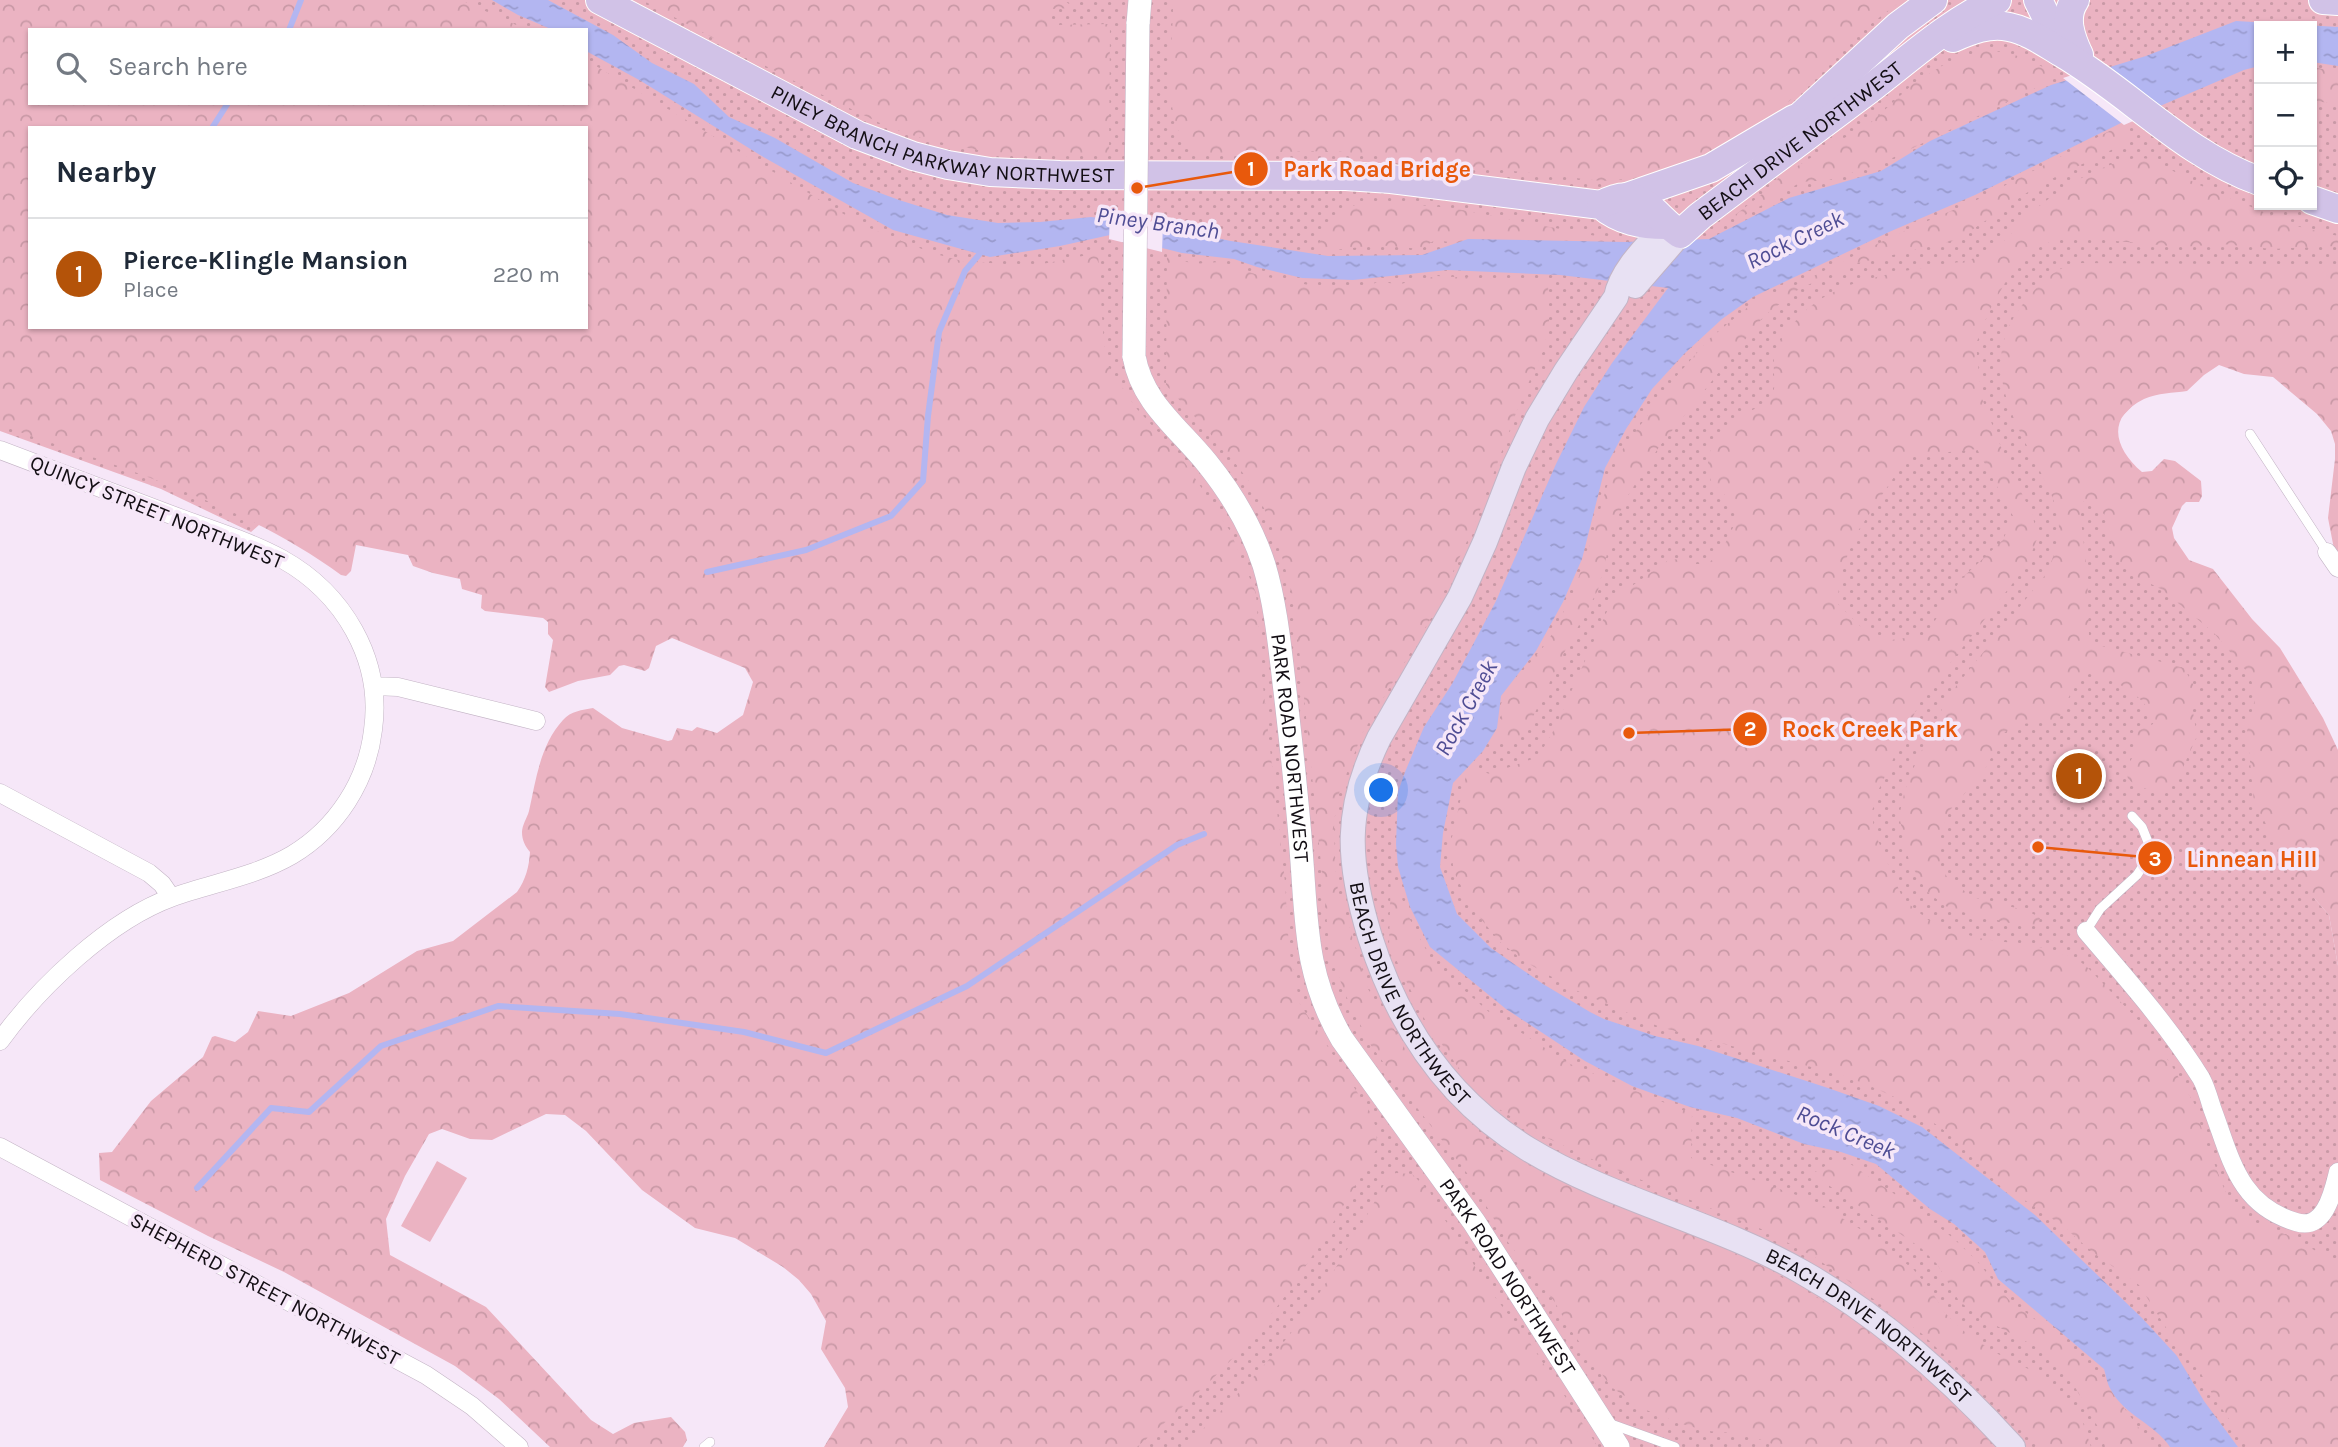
<!DOCTYPE html>
<meta charset="utf-8">
<style>
body{margin:0;font-family:Karla,sans-serif;background:#f2f2f3;color:#1f2937}
.controls{position:absolute;right:21px;top:21px;display:grid;overflow:hidden;border-radius:0px;box-shadow:0 2px 5px #0004}
.controls button{width:63px;height:63px;display:grid;place-items:center;padding:0;border:0;border-bottom:2px solid #e0e1e3;background:#fff;color:#1f2937;font:35px sans-serif}
.you{position:absolute;left:1382px;top:791px;width:24px;height:24px;margin:-18px;border:5px solid #fff;border-radius:50%;background:#1a73e8;box-shadow:0 0 0 10px #1a73e833}
.badge{display:grid;place-items:center;width:46px;height:46px;border-radius:50%;background:#b45309;color:#fff;font-size:23px;font-weight:700}
.pin{position:absolute;translate:-50% -50%;border:4px solid #fff;box-shadow:0 2px 7px #0006}
.list{margin:0;padding:0;list-style:none}
h2{display:flex;justify-content:space-between;align-items:center;height:91px;margin:0;padding:0 28px;font-size:30px}
h2 small{font-size:23px;font-weight:400;color:#747a83}
.list li{display:grid;grid-template-columns:46px 1fr auto;gap:21px;align-items:center;box-sizing:border-box;height:112px;padding:0 28px;border-top:2px solid #e0e1e3}
.list b{display:block;font-size:26px;white-space:nowrap}
.list p{margin:0;font-size:23px;white-space:nowrap;color:#747a83}
.list em{font-size:23px;font-style:normal;color:#747a83}
.icon{flex:none;width:38px;height:38px;fill:none;stroke:currentColor;stroke-width:2;stroke-linecap:round;stroke-linejoin:round}
.map{position:relative;flex:none;width:2338px;height:1447px;overflow:hidden}
.search{position:absolute;background:#fff;box-shadow:0 2px 5px #0004;left:28px;top:28px;width:560px;height:77px;display:flex;align-items:center;gap:18px;box-sizing:border-box;padding:0 24px;border-radius:0px;color:#747a83;font-size:26px}
.panel{position:absolute;background:#fff;box-shadow:0 2px 5px #0004;left:28px;top:126px;width:560px;height:203px;border-radius:0px}
.map>svg:first-child{display:block}
.grass{fill:url(#grass-dots);fill-rule:evenodd}
.forest{fill:url(#forest-crowns);fill-rule:evenodd}
.pitch{fill:#ebb3c2}
.water{fill:url(#water-ripples)}
.pier{fill:#f6e7f8}
.lines{fill:none;stroke-linecap:round;stroke-linejoin:round}
.stream{stroke:#b3b6f1;stroke-width:6}
.service-casing{stroke:#c3b4c5;stroke-width:10}
.minor-casing{stroke:#c3b4c5;stroke-width:19}
.tertiary-casing{stroke:#c3b4c5;stroke-width:24}
.secondary-casing{stroke:#c3b4c5;stroke-width:26}
.primary-casing{stroke:#fff;stroke-width:30}
.service{stroke:#fff;stroke-width:9}
.minor{stroke:#fff;stroke-width:18}
.tertiary{stroke:#fff;stroke-width:23}
.secondary{stroke:#e8e1f3;stroke-width:24}
.primary{stroke:#d1c2e7;stroke-width:28}
.tertiary-bridge-casing{stroke:#c3b4c5;stroke-width:24;stroke-linecap:butt}
.tertiary-bridge{stroke:#fff;stroke-width:23}
.labels{text-anchor:middle;dominant-baseline:central;stroke-width:7;stroke-linejoin:round;paint-order:stroke}
.street-label{font-size:21px;fill:#130e14;stroke:#f6e7f8}
.water-label{font-size:23px;font-style:italic;fill:#4f4d94;stroke:#f6e7f8}
.leader{fill:none;stroke:#e8590c;stroke-width:2.5}
.callout-dot{fill:#e8590c;stroke:#f6e7f8;stroke-width:2.5}
.mark-label{font-size:21px;text-anchor:middle;font-weight:bold;fill:#fff}
.callout-label{font-size:23px;text-anchor:middle;font-weight:bold;fill:#e8590c;stroke:#f6e7f8;stroke-width:7;stroke-linejoin:round;paint-order:stroke}
</style>
<div class="map">
<svg width="2338" height="1447" viewBox="0 0 2338 1447">
<defs>
<pattern id="grass-dots" width="8" height="8" patternUnits="userSpaceOnUse" patternTransform="scale(1.75)"><rect width="8" height="8" fill="#ebb3c2"/><path d="M2 2h.1M6 6h.1" fill="none" stroke="#c999a6" stroke-width="1.8" stroke-linecap="round"/></pattern>
<pattern id="forest-crowns" width="20" height="18" patternUnits="userSpaceOnUse" patternTransform="scale(1.75)"><rect width="20" height="18" fill="#ebb3c2"/><path d="M2 6a3 3 0 1 1 6 0M12 15a3 3 0 1 1 6 0" fill="none" stroke="#c999a6"/></pattern>
<pattern id="water-ripples" width="26" height="14" patternUnits="userSpaceOnUse" patternTransform="scale(1.75)"><rect width="26" height="14" fill="#b3b6f1"/><path d="M2 4q2-2 4 0t4 0M15 11q2-2 4 0t4 0" fill="none" stroke="#999bce"/></pattern>
</defs>
<rect width="100%" height="100%" fill="#f6e7f8"/>
<!-- grass -->
<path class="grass" d="M 0,0 L 2338,0 L 2338,292 L 2240,297 L 2090,449 L 2242,643 L 2315,899 L 2329,915 L 2338,966 L 2338,1447 L 975,1447 L 1013,746 L 457,556 L 259,525 L 251,532 L 161,489 L 0,431 ZM 2259,26 L 2312,26 L 2312,205 L 2259,205 ZM 30,30 L 586,30 L 586,103 L 30,103 ZM 30,128 L 586,128 L 586,327 L 30,327 Z"/>
<!-- forest -->
<path class="forest" d="M 0,0 L 461,0 L 527,30 L 30,30 L 30,103 L 586,103 L 586,60 L 862,225 L 932,253 L 962,261 L 1032,266 L 1098,253 L 1105,361 L 1136,408 L 1181,457 L 1230,531 L 1256,593 L 1261,668 L 1285,882 L 1289,949 L 1300,1004 L 1370,1112 L 1377,1130 L 1376,1150 C 1343,1206 1310,1265 1270,1316 C 1231,1365 1183,1407 1137,1447 L 824,1447 L 848,1407 L 845,1388 L 821,1349 L 826,1321 L 811,1294 L 799,1280 L 783,1267 L 735,1238 L 695,1228 L 642,1190 L 586,1131 L 565,1115 L 546,1114 L 492,1140 L 470,1139 L 442,1129 L 429,1134 L 405,1176 L 386,1219 L 390,1255 L 486,1307 L 591,1420 L 613,1434 L 634,1423 L 671,1417 L 685,1432 L 687,1440 L 683,1447 L 550,1447 L 499,1399 L 455,1366 L 284,1272 L 208,1236 L 100,1180 L 99,1153 L 112,1152 L 151,1101 L 203,1057 L 212,1037 L 215,1036 L 235,1042 L 248,1032 L 258,1011 L 291,1016 L 349,993 L 417,951 L 453,941 L 517,892 C 526,879 529,867 530,852 C 525,846 522,840 522,832 C 522,825 527,818 529,811 C 536,780 540,745 563,720 C 571,711 582,710 593,708 L 622,728 L 668,741 L 672,740 L 677,728 L 692,731 L 697,727 L 717,733 L 743,715 L 753,682 L 745,668 L 672,638 L 656,646 L 649,668 L 645,671 L 624,665 L 619,666 L 610,675 L 578,681 L 549,692 L 545,687 L 553,640 L 548,634 L 548,622 L 543,618 L 485,611 L 481,608 L 482,595 L 462,589 L 460,579 L 433,573 L 413,566 L 408,555 L 356,545 L 351,571 L 346,576 L 341,575 C 241,502 116,466 0,425 ZM 30,128 L 586,128 L 586,327 L 30,327 Z
M 642,0 L 1064,0 L 1074,8 L 1051,9 L 1052,25 L 1110,24 L 1109,156 L 987,152 L 921,138 L 888,127 L 796,82 Z
M 1173,0 L 1902,0 L 1863,30 L 1779,111 L 1698,161 L 1637,178 L 1602,181 L 1334,151 L 1192,154 C 1158,113 1174,50 1173,0 Z
M 1983,50 C 2013,53 2024,56 2050,71 L 2052,80 L 1880,164 L 1829,180 L 1801,182 L 1740,218 L 1735,215 L 1766,191 L 1774,181 L 1834,143 L 1866,127 L 1914,83 L 1945,64 Z
M 2312,67 L 2338,72 L 2338,105 L 2312,100 Z
M 2119,126 L 2136,138 L 2037,186 L 1957,240 L 1854,264 L 1799,289 L 1764,316 L 1659,447 L 1625,500 L 1613,530 L 1598,590 L 1566,649 L 1526,731 L 1516,742 L 1509,740 L 1488,743 L 1501,726 L 1501,704 L 1505,693 L 1548,641 L 1572,596 L 1590,545 L 1606,489 L 1620,453 L 1674,379 L 1708,340 L 1748,307 L 1766,296 L 1796,285 L 1895,235 L 1981,198 Z
M 2139,158 L 2151,159 L 2197,184 L 2296,226 L 2338,236 L 2338,246 L 2272,249 L 2222,244 L 2182,247 L 2093,239 L 2056,239 L 2032,251 L 2005,283 L 1989,311 L 1976,344 L 1981,396 L 2010,470 L 2033,516 L 2037,539 L 2027,565 L 1920,702 L 1879,789 L 1872,811 L 1874,831 L 1903,899 L 1933,924 L 1978,938 L 2045,948 L 2077,959 L 2088,968 L 2140,1022 L 2170,1063 L 2194,1103 L 2205,1140 L 2225,1191 L 2233,1205 L 2252,1221 L 2292,1237 L 2338,1264 L 2338,1447 L 2248,1447 L 2214,1397 L 2199,1370 L 2172,1337 L 2139,1285 L 2091,1251 L 2063,1226 L 2014,1193 L 1945,1131 L 1903,1101 L 1868,1085 L 1838,1074 L 1660,1027 L 1573,989 L 1524,961 L 1500,942 L 1472,908 L 1454,872 L 1450,846 L 1467,771 L 1470,768 L 1490,774 L 1538,757 L 1555,728 L 1612,600 L 1670,559 C 1682,559 1692,565 1703,564 C 1719,563 1734,527 1738,514 L 1727,497 L 1711,482 C 1710,476 1708,468 1708,461 C 1710,440 1730,422 1746,413 C 1753,409 1764,406 1770,400 C 1779,391 1770,363 1776,349 C 1781,336 1792,325 1801,315 C 1834,281 1889,274 1933,266 C 1950,263 1969,262 1985,254 C 2005,245 2016,226 2032,212 C 2059,189 2104,161 2139,158 ZM 1977,449 L 2013,516 L 2003,540 L 1961,579 L 1926,635 L 1891,640 L 1865,631 L 1837,603 L 1841,572 L 1856,534 L 1910,453 L 1931,454 Z
M 1371,201 L 1452,208 L 1601,237 L 1609,248 L 1477,246 L 1435,240 L 1421,249 L 1378,245 L 1326,251 L 1318,246 C 1322,232 1341,212 1355,205 C 1360,203 1366,202 1371,201 Z
M 1167,255 L 1193,264 L 1219,262 L 1261,276 L 1325,288 L 1369,286 L 1377,282 L 1400,284 L 1437,276 L 1548,282 L 1549,321 L 1544,349 L 1522,397 L 1474,526 L 1434,613 L 1362,734 L 1338,796 L 1334,822 L 1335,869 L 1338,890 L 1368,989 L 1401,1040 L 1407,1054 L 1434,1081 L 1447,1107 L 1498,1150 L 1563,1182 L 1646,1213 L 1755,1262 L 1856,1320 L 1909,1359 L 1997,1447 L 1781,1447 L 1745,1434 L 1707,1431 L 1682,1424 L 1646,1410 L 1611,1387 L 1570,1329 L 1554,1301 L 1507,1241 L 1465,1170 L 1401,1087 L 1370,1044 L 1345,994 L 1330,952 L 1295,609 C 1286,567 1274,520 1250,483 C 1226,448 1194,417 1166,385 Z
M 2077,263 L 2338,265 L 2338,554 L 2334,549 L 2328,518 L 2335,459 L 2335,444 L 2331,431 L 2317,414 L 2273,377 L 2244,374 L 2219,365 L 2204,375 L 2187,391 C 2173,393 2158,393 2144,399 C 2105,418 2115,449 2142,472 L 2152,471 L 2164,459 L 2175,461 L 2201,481 L 2202,496 L 2199,502 L 2186,502 L 2182,506 L 2172,528 L 2174,538 L 2189,560 L 2213,569 L 2252,619 L 2280,648 L 2323,718 L 2338,750 L 2338,966 L 2329,915 L 2293,874 L 2254,802 L 2247,731 L 2256,695 L 2249,674 L 2213,632 L 2161,589 L 2135,576 L 2119,561 L 2112,547 L 2107,518 L 2093,501 L 2084,501 L 2080,512 L 2087,571 L 2089,635 L 2098,645 L 2184,668 L 2201,699 L 2192,706 L 2197,736 L 2181,772 L 2164,795 L 2135,785 L 2128,779 L 2126,770 L 2138,746 L 2131,734 L 2153,724 L 2154,718 C 2140,692 2118,682 2091,673 L 2077,680 L 2060,716 L 2048,722 L 2017,724 L 2004,733 L 1983,773 L 1950,810 L 1940,834 L 1940,865 L 1950,882 L 1976,898 L 2028,911 L 2040,918 L 2038,926 L 2018,925 L 1950,909 L 1927,892 L 1909,861 L 1899,816 L 1905,790 L 1916,762 L 1949,695 L 2046,574 C 2053,559 2058,545 2059,528 C 2059,509 2050,490 2041,473 C 2011,414 1976,360 2026,300 C 2039,284 2056,267 2077,263 Z
M 1391,871 L 1412,924 L 1434,964 L 1489,1012 L 1570,1064 L 1692,1114 L 1691,1158 L 1816,1202 L 1868,1234 L 1913,1269 L 1930,1289 L 1945,1313 L 1968,1335 L 1998,1354 L 2047,1378 L 2083,1423 L 2091,1447 L 2041,1447 L 1921,1333 L 1816,1258 L 1766,1231 L 1600,1163 L 1537,1133 L 1491,1104 L 1463,1074 L 1426,1022 L 1389,945 Z
M 1828,1160 L 1849,1163 L 1909,1204 L 1953,1238 L 1976,1260 L 2009,1300 L 2049,1330 L 2110,1389 L 2153,1447 L 2105,1447 L 2102,1434 L 2068,1375 L 2042,1350 L 1978,1316 L 1959,1301 L 1937,1264 L 1921,1248 L 1812,1174 L 1825,1166 Z
M 1396,1173 L 1412,1174 L 1430,1192 L 1438,1210 L 1466,1250 L 1482,1280 L 1530,1343 L 1598,1447 L 1185,1447 C 1223,1409 1261,1372 1294,1329 C 1329,1282 1359,1231 1387,1179 Z"/>
<!-- pitch -->
<path class="pitch" d="M 437,1161 L 467,1178 L 430,1242 L 401,1226 Z"/>
<!-- water -->
<path class="water" d="M 492,0 L 548,0 L 613,35 L 652,63 L 694,84 L 729,117 L 775,138 L 853,183 L 899,200 L 947,215 L 998,223 L 1040,222 L 1091,217 L 1163,227 L 1231,241 L 1328,256 L 1422,255 L 1468,239 L 1625,242 L 1709,239 L 1789,198 L 1881,171 L 1930,141 L 2051,85 L 2146,56 L 2236,21 L 2338,27 L 2338,66 L 2312,62 L 2312,26 L 2259,26 L 2259,66 L 2244,70 L 2125,121 L 1975,195 L 1889,232 L 1753,297 L 1722,319 L 1684,354 L 1652,389 L 1626,429 L 1605,468 L 1582,559 L 1563,602 L 1536,651 L 1501,696 L 1497,728 L 1483,751 L 1453,783 L 1443,833 L 1440,867 L 1457,914 L 1491,948 L 1543,984 L 1590,1012 L 1604,1019 L 1655,1036 L 1698,1046 L 1828,1088 L 1879,1106 L 1922,1127 L 2035,1215 L 2142,1318 L 2177,1356 L 2204,1401 L 2238,1447 L 2170,1447 C 2155,1424 2124,1415 2111,1390 C 2107,1384 2106,1375 2104,1369 L 1998,1279 L 1985,1252 L 1954,1224 L 1930,1209 L 1876,1164 L 1841,1152 L 1804,1144 L 1737,1118 L 1690,1107 L 1632,1086 L 1585,1061 L 1506,1009 L 1430,947 L 1410,907 L 1398,867 L 1396,844 L 1398,792 L 1405,772 L 1424,727 L 1452,684 L 1496,601 L 1556,464 L 1584,407 L 1612,363 L 1668,288 L 1560,275 L 1447,270 L 1353,280 L 1302,278 L 1257,267 L 1234,259 L 1182,253 L 1110,235 L 1060,246 L 990,257 L 893,230 L 760,155 L 641,81 L 586,51 L 586,30 L 553,30 L 518,15 Z"/>
<!-- pier -->
<path class="pier" d="M 2106,64 L 2163,108 L 2124,125 L 2063,78 Z
M 1110,216 L 1163,223 L 1162,252 L 1109,239 Z"/>
<g class="lines">
<!-- stream -->
<path class="stream" d="M 289,30 L 301,0
M 212,128 L 228,103
M 707,572 L 806,550 L 891,516 L 923,481 L 928,416 L 939,332 L 965,271 L 983,250
M 197,1188 L 271,1108 L 309,1112 L 381,1046 L 498,1006 L 620,1014 L 744,1032 L 826,1053 L 967,986 L 1177,845 L 1204,834"/>
<defs>
<path id="service" d="M 2250,434 L 2327,552
M 2086,931 L 2100,909 L 2137,875 L 2152,852 L 2142,827 L 2132,816
M 1611,1424 L 1675,1447
M 704,1447 L 710,1442"/>
<path id="minor" d="M 0,450 C 56,471 112,492 169,514 C 206,528 247,540 282,559 C 343,593 383,659 373,730 C 367,781 337,828 292,855 C 256,876 212,883 173,897 C 109,920 39,987 0,1041
M 2327,552 L 2338,568
M 373,686 L 398,687 L 536,721
M 0,793 L 149,873 L 162,884 L 171,897
M 2086,931 C 2126,978 2168,1025 2201,1078 C 2206,1087 2209,1098 2212,1108 C 2231,1158 2238,1205 2296,1222 C 2325,1231 2333,1192 2338,1172
M 0,1147 L 426,1375 L 472,1406 L 519,1447"/>
<g id="tertiary">
<path d="M 1138,24 L 1140,0"/>
<path id="s1" d="M 1134,356 C 1142,403 1179,428 1207,463 C 1232,494 1252,528 1264,565 C 1276,605 1280,649 1285,691 C 1291,743 1297,796 1301,849 C 1307,921 1304,974 1342,1039 L 1474,1222 L 1618,1447"/>
</g>
<g id="secondary">
<path id="s2" d="M 1666,225 C 1648,245 1621,270 1616,297 L 1566,371 L 1537,419 L 1514,467 L 1485,542 L 1460,597 L 1379,738 C 1344,810 1347,862 1370,937 C 1398,1025 1448,1100 1528,1149 C 1612,1200 1715,1222 1802,1272 C 1882,1317 1952,1380 2013,1447"/>
<path d="M 1635,286 L 1680,234"/>
</g>
<g id="primary">
<path id="s3" d="M 600,0 L 857,135 L 913,156 L 948,165 L 990,172 L 1060,175 L 1346,176 L 1391,179 L 1601,205 C 1620,221 1642,225 1666,225"/>
<path d="M 2038,0 L 2054,33 L 2070,52"/>
<path d="M 2075,0 C 2063,17 2071,38 2079,55"/>
<path d="M 2323,0 L 2338,1"/>
<path d="M 1953,38 C 1971,30 1989,23 2009,27 C 2029,31 2045,43 2062,53 C 2130,93 2184,154 2259,181"/>
<path d="M 1780,135 L 1898,26 L 1933,0"/>
<path d="M 1627,197 L 1711,168 L 1794,119"/>
<path d="M 2312,200 L 2338,209"/>
<path id="s4" d="M 1601,205 C 1641,182 1652,215 1680,234 L 1700,216 C 1757,173 1814,131 1871,88 C 1914,55 1947,24 1997,0"/>
</g>
</defs>
<!-- service casing -->
<use href="#service" class="service-casing"/>
<!-- minor casing -->
<use href="#minor" class="minor-casing"/>
<!-- tertiary casing -->
<use href="#tertiary" class="tertiary-casing"/>
<!-- secondary casing -->
<use href="#secondary" class="secondary-casing"/>
<!-- primary casing -->
<use href="#primary" class="primary-casing"/>
<!-- service -->
<use href="#service" class="service"/>
<!-- minor -->
<use href="#minor" class="minor"/>
<!-- tertiary -->
<use href="#tertiary" class="tertiary"/>
<!-- secondary -->
<use href="#secondary" class="secondary"/>
<!-- primary -->
<use href="#primary" class="primary"/>
<defs>
<path id="tertiary-bridge" d="M 1134,356 L 1138,24"/>
</defs>
<!-- tertiary-bridge casing -->
<use href="#tertiary-bridge" class="tertiary-bridge-casing"/>
<!-- tertiary-bridge -->
<use href="#tertiary-bridge" class="tertiary-bridge"/>
</g>
<g class="labels">
<!-- street labels -->
<g class="street-label">
<text stroke="none"><textPath href="#s3" startOffset="374">PINEY BRANCH PARKWAY NORTHWEST</textPath></text>
<text stroke="none"><textPath href="#s4" startOffset="245">BEACH DRIVE NORTHWEST</textPath></text>
<text transform="translate(157 512) rotate(22)">QUINCY STREET NORTHWEST</text>
<text stroke="none"><textPath href="#s1" startOffset="434">PARK ROAD NORTHWEST</textPath></text>
<text stroke="none"><textPath href="#s2" startOffset="864">BEACH DRIVE NORTHWEST</textPath></text>
<text stroke="none"><textPath href="#s1" startOffset="1022">PARK ROAD NORTHWEST</textPath></text>
<text transform="translate(265 1289) rotate(28)">SHEPHERD STREET NORTHWEST</text>
<text stroke="none"><textPath href="#s2" startOffset="1452">BEACH DRIVE NORTHWEST</textPath></text>
</g>
<!-- water labels -->
<g class="water-label">
<text transform="translate(1158 223) rotate(8)">Piney Branch</text>
<text transform="translate(1795 240) rotate(-26)">Rock Creek</text>
<text transform="translate(1466 708) rotate(-61)">Rock Creek</text>
<text transform="translate(1846 1132) rotate(23)">Rock Creek</text>
</g>
</g>
<!-- callouts -->
<path class="leader" d="M1137 188L1251 169M1629 733L1750 729M2038 847L2155 858"/>
<g class="callout-dot">
<circle cx="1137" cy="188" r="7"/>
<circle cx="1629" cy="733" r="7"/>
<circle cx="2038" cy="847" r="7"/>
<circle cx="1251" cy="169" r="18"/>
<circle cx="1750" cy="729" r="18"/>
<circle cx="2155" cy="858" r="18"/>
</g>
<g class="mark-label">
<text x="1251" y="176">1</text>
<text x="1750" y="736">2</text>
<text x="2155" y="866">3</text>
</g>
<g class="callout-label">
<text x="1377" y="177">Park Road Bridge</text>
<text x="1870" y="737">Rock Creek Park</text>
<text x="2252" y="867">Linnean Hill</text>
</g>
</svg>
<div class="controls">
<button>+</button>
<button>−</button>
<button><svg class="icon" aria-label="locate" viewBox="0 0 24 24"><circle cx="12" cy="12" r="6"/><path d="M12 2v4M12 18v4M2 12h4M18 12h4"/></svg></button>
</div>
<div class="you"></div>
<div class="pin badge" style="left:2079px;top:776px">1</div>
<div class="search"><svg class="icon" aria-label="search" viewBox="0 0 24 24"><circle cx="10" cy="10" r="6"/><path d="M15 15l6 6"/></svg>Search here</div>
<section class="panel">
<h2>Nearby<small></small></h2>
<ul class="list">
<li><span class="badge">1</span><div><b>Pierce-Klingle Mansion</b><p>Place</p></div><em>220 m</em></li>
</ul>
</section>
</div>
